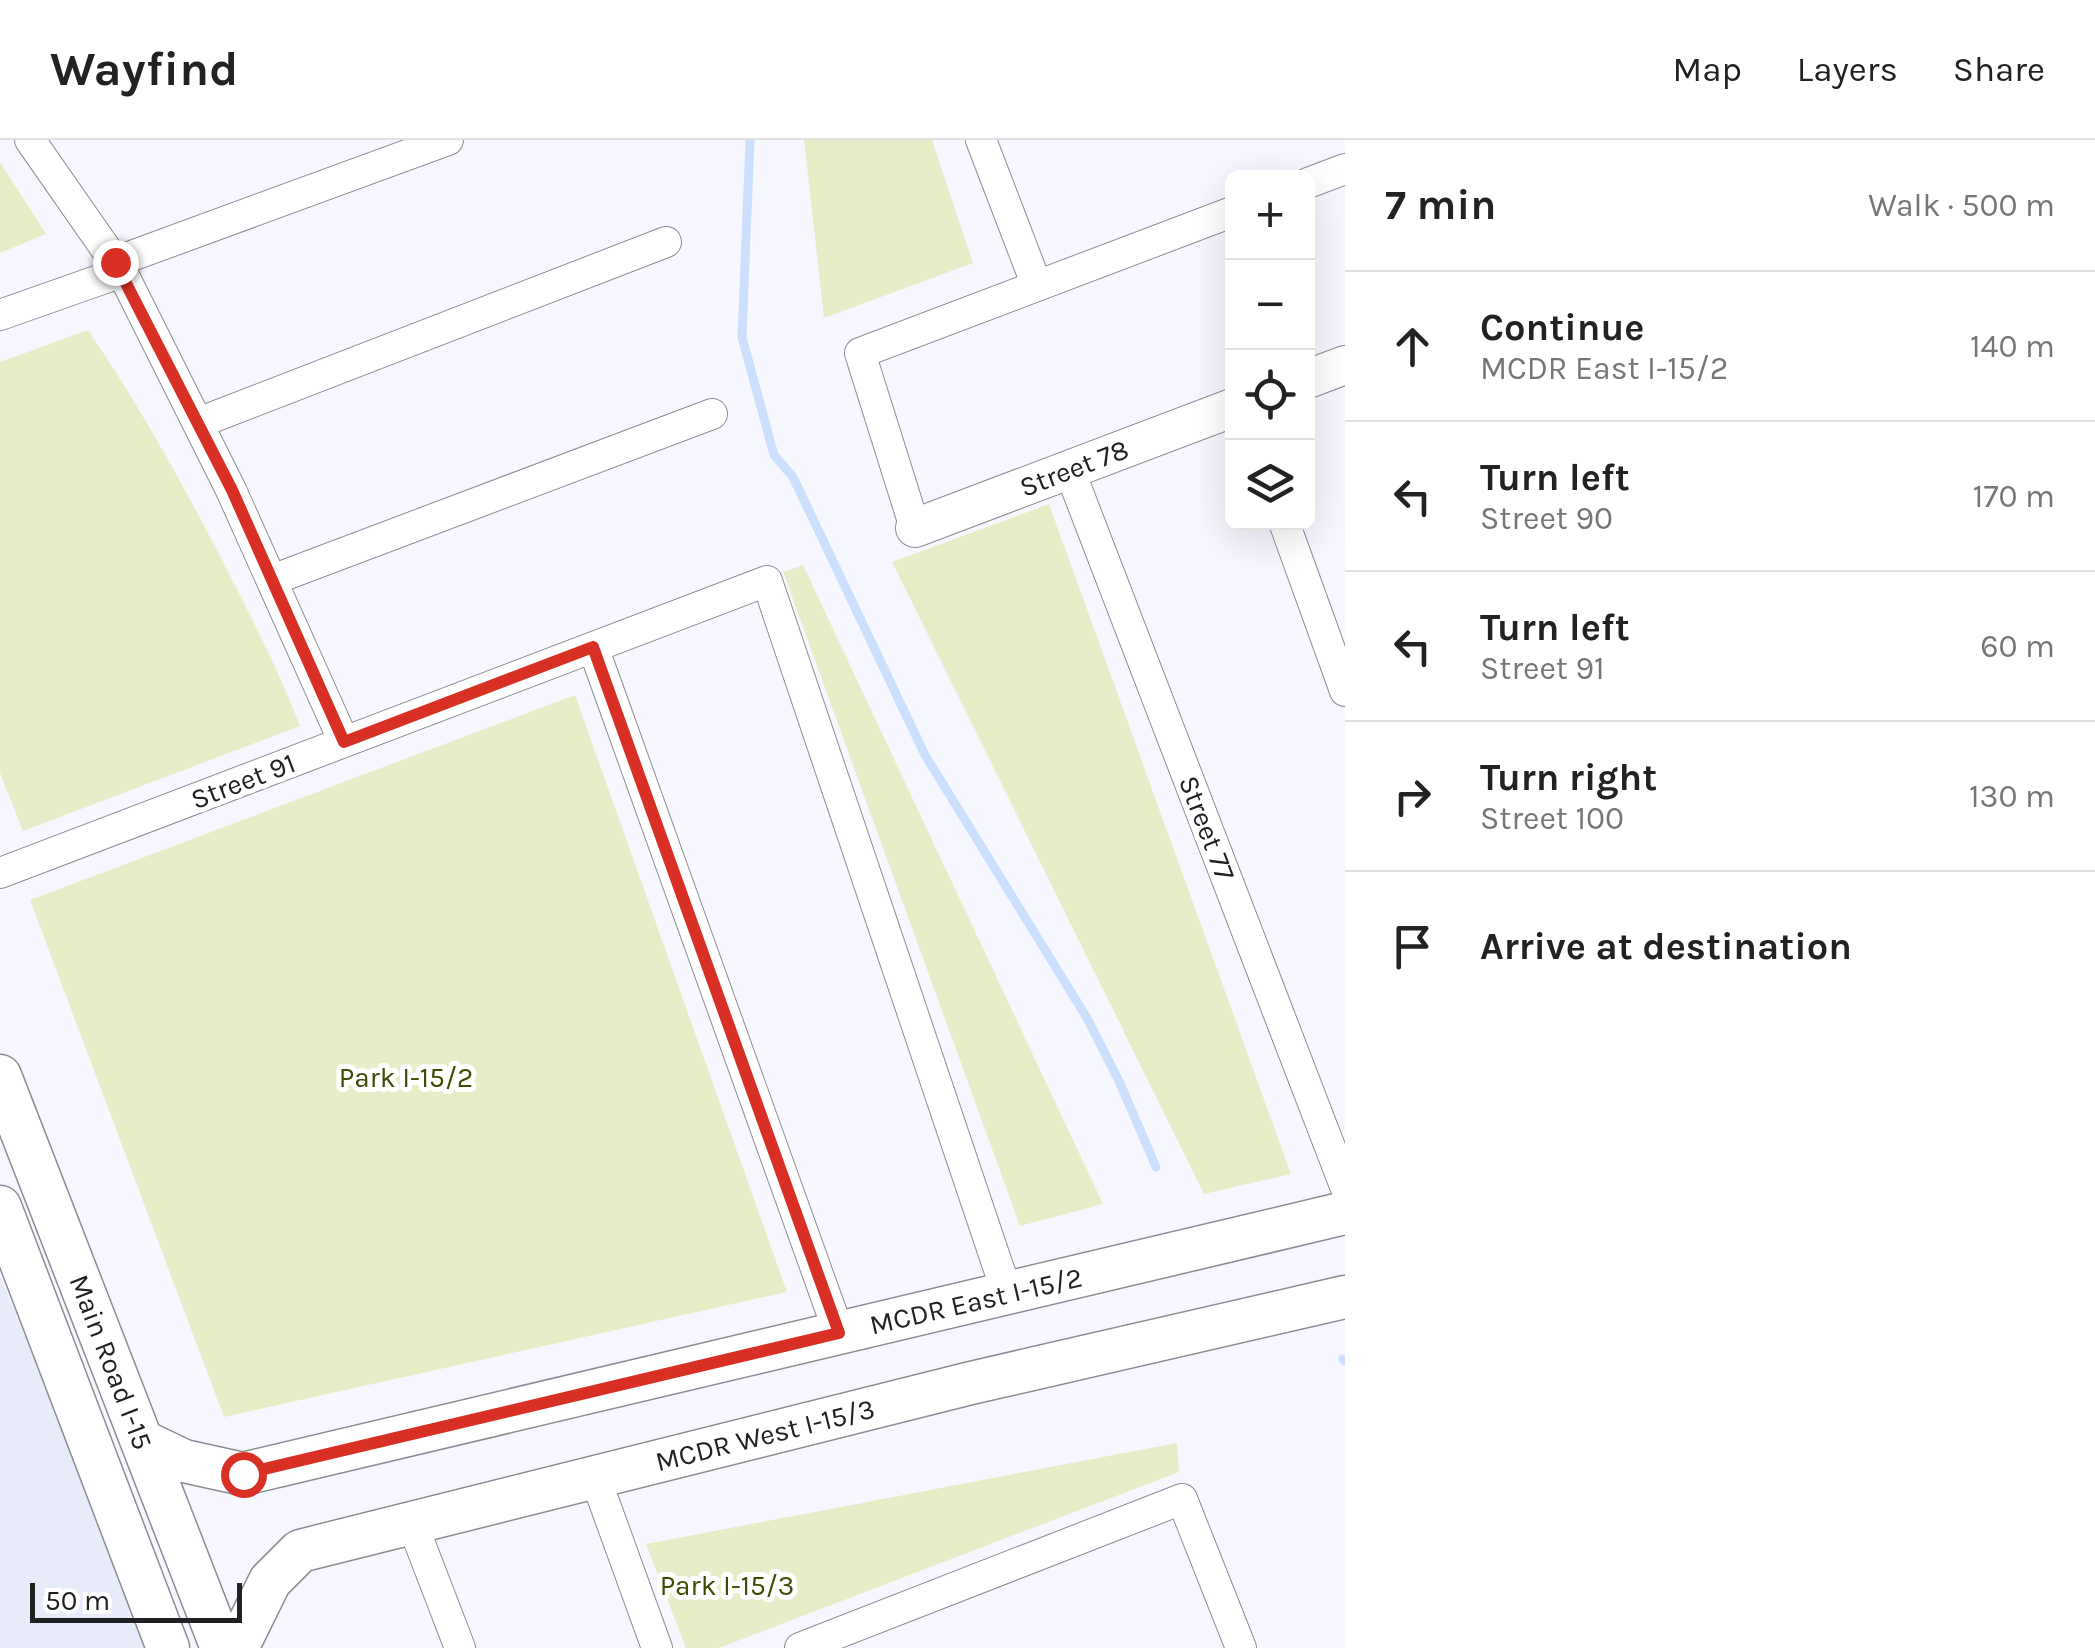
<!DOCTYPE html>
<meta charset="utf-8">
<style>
body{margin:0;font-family:Karla,sans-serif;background:#f6f6f6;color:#222}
.controls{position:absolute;right:30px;top:30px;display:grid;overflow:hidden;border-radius:15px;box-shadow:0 10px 40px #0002}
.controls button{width:90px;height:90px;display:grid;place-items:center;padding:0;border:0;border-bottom:2px solid #e0e0e0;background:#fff;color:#222;font:50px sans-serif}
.scale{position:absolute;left:30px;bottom:25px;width:212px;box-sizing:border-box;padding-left:10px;border:5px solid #202123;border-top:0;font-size:28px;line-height:35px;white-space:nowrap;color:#202123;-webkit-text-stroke:8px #fff;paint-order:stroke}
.stop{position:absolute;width:30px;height:30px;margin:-22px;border:8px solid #d93025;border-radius:50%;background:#fff}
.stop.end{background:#d93025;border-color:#fff;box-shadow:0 2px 10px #0008}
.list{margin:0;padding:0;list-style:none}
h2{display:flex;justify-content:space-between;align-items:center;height:130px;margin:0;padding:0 40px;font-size:42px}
h2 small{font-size:32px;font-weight:400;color:#767676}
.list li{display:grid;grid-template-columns:65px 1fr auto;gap:30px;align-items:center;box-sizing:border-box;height:150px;padding:0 40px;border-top:2px solid #e0e0e0}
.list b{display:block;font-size:38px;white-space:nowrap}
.list p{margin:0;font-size:32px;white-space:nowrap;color:#767676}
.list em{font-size:32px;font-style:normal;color:#767676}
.icon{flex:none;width:55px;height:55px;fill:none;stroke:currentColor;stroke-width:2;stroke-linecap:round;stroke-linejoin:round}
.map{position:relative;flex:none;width:1345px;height:1508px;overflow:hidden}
header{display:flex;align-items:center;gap:60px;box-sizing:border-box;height:140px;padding:0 50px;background:#fff;border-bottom:2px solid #e0e0e0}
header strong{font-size:48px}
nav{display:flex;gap:55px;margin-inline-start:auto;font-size:35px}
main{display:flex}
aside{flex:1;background:#fff}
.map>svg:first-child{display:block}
.built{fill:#e8ebf9}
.green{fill:#e6eec8}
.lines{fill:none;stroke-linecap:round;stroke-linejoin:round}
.stream{stroke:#cce0fe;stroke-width:9}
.minor-casing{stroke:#8c8d93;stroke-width:32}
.tertiary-casing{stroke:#8c8d93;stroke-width:40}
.secondary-casing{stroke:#8c8d93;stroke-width:45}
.minor{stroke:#fff;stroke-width:30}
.tertiary{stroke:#fff;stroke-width:38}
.secondary{stroke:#fff;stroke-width:42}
.route{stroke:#d93025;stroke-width:12}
.labels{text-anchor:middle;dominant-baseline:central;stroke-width:10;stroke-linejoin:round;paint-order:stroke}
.street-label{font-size:28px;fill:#202123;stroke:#fff}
.park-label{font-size:28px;fill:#414903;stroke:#fff}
</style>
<header>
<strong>Wayfind</strong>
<nav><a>Map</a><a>Layers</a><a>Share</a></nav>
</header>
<main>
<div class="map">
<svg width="1345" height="1508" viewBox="0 0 1345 1508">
<rect width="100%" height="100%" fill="#f7f8ff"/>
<!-- built -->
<path class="built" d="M 0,1135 L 149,1508 L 0,1508 Z"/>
<!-- green -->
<path class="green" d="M 804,0 L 932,0 L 973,123 L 824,178 Z
M 0,22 L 46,94 L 0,113 Z
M 88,190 C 137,262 179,337 219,414 C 248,471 277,526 300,586 L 23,691 L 0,633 L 0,222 Z
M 1049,364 L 1291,1034 L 1204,1054 L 892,422 Z
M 803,425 L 1103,1064 L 1020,1086 L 783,432 Z
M 575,555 L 787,1152 L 224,1277 L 30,760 Z
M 1177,1303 L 1179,1332 L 719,1508 L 686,1508 L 646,1404 Z"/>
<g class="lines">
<!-- stream -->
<path class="stream" d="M 750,0 L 742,197 L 774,315 L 793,337 L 925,615 L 1087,878 L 1119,941 L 1156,1027
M 1343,1219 L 1345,1221"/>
<defs>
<path id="minor" d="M 30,0 L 122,132 L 231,350 L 344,602
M 981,0 L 1037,146
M 1308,43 L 1345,29
M 115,122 L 448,0
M 0,175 L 122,132
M 198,283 L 666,102
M 1069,329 L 1345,1046
M 1284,382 L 1345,551
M 915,388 L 860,213 L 1232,72
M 272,440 L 712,274
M 593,507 L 839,1193
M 0,733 L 767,441 L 1007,1153
M 595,1337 L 657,1508
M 412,1383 L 460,1508
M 800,1508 L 1182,1359 L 1241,1508"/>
<path id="tertiary" d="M 1308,239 L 1345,225
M 915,388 L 1232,268"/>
<path id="secondary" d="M 0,936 L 222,1508
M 0,1067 L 168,1508
M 142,1301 L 184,1321 L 243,1334 L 1345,1073
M 237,1508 L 270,1441 L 300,1411 L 971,1243 L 1345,1157"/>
</defs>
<!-- minor casing -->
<use href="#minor" class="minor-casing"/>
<!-- tertiary casing -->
<use href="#tertiary" class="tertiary-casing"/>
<!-- secondary casing -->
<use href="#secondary" class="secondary-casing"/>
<!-- minor -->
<use href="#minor" class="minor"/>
<!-- tertiary -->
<use href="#tertiary" class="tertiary"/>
<!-- secondary -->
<use href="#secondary" class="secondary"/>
</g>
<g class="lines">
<!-- route -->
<path class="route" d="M 115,122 L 232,350 L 344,602 L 593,507 L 839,1193 L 243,1334"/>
</g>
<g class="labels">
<!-- street labels -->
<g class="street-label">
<text transform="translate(1074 328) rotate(-21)">Street 78</text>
<text transform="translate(243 641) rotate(-21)">Street 91</text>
<text transform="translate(1207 688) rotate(69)">Street 77</text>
<text transform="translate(976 1161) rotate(-13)">MCDR East I-15/2</text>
<text transform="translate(111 1222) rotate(69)">Main Road I-15</text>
<text transform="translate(765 1295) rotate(-14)">MCDR West I-15/3</text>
</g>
<!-- park labels -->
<g class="park-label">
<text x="406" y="937">Park I-15/2</text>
<text x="727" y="1445">Park I-15/3</text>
</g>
</g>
</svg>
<div class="controls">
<button>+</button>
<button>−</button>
<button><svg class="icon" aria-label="locate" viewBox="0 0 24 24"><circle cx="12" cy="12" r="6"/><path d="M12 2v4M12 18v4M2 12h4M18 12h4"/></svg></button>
<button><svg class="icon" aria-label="layers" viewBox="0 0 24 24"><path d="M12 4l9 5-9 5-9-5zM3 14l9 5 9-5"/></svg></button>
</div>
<div class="scale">50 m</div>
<div class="stop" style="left:243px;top:1334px"></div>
<div class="stop end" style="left:115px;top:122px"></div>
</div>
<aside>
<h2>7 min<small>Walk · 500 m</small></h2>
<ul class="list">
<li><svg class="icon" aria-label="ahead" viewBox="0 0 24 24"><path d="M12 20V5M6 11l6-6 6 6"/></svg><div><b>Continue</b><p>MCDR East I-15/2</p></div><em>140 m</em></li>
<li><svg class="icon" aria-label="left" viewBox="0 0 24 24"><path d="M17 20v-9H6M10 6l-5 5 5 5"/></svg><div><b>Turn left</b><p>Street 90</p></div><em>170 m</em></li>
<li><svg class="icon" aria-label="left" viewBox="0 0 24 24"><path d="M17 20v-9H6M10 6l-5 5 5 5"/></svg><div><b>Turn left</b><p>Street 91</p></div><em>60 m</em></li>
<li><svg class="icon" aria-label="right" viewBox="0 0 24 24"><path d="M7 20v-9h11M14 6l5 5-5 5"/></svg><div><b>Turn right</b><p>Street 100</p></div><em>130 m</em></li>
<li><svg class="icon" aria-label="arrive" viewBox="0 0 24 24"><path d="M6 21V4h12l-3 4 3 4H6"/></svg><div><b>Arrive at destination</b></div></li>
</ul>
</aside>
</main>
